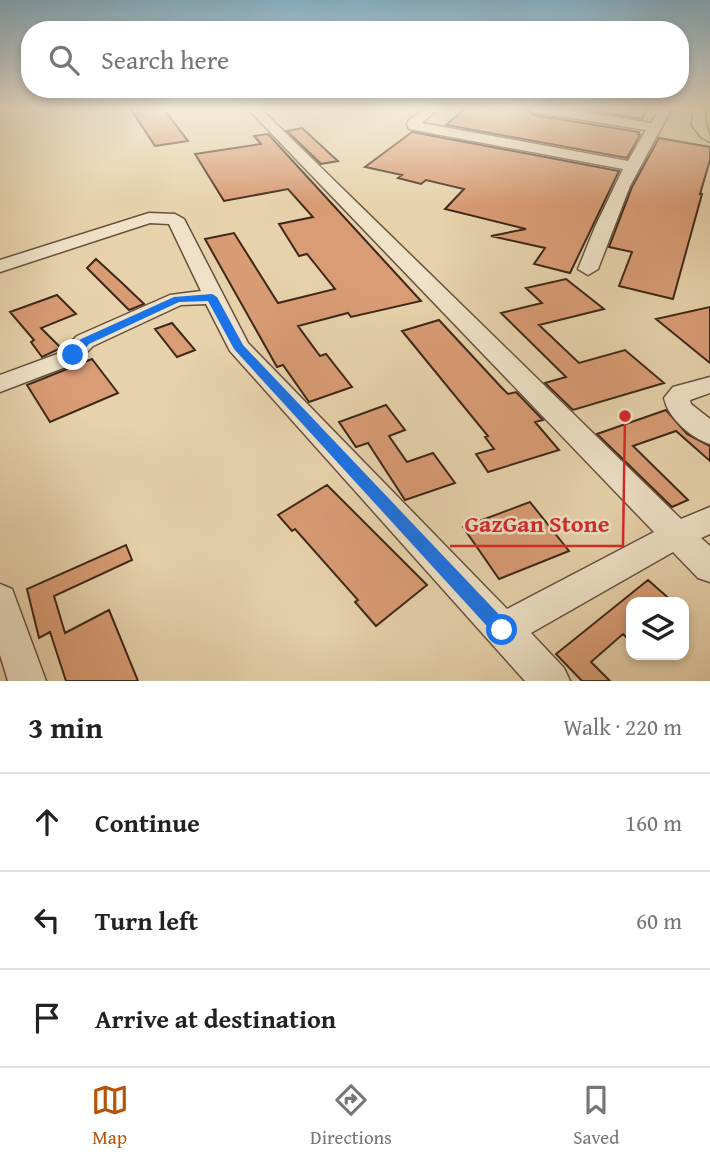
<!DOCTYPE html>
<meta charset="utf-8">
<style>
body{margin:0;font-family:"Gentium Book Plus",serif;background:#f6f6f6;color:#222}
.controls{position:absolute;right:21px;bottom:21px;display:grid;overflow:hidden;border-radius:14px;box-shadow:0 4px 10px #0003}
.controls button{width:63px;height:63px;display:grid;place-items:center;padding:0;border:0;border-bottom:2px solid #e0e0e0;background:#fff;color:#222;font:35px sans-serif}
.stop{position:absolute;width:21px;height:21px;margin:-16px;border:5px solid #1a73e8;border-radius:50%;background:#fff}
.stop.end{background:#1a73e8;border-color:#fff;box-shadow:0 2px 7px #0008}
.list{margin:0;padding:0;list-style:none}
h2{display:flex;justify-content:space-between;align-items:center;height:91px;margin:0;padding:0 28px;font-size:30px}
h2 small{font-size:23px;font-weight:400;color:#767676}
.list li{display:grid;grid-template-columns:46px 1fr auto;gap:21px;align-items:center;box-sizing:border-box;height:98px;padding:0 28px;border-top:2px solid #e0e0e0}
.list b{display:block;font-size:26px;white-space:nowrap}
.list em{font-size:23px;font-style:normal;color:#767676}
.icon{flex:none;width:38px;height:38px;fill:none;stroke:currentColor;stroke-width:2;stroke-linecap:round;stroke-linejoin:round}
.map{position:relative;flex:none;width:710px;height:681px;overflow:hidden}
.search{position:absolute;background:#fff;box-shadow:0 4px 10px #0003;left:21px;right:21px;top:21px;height:77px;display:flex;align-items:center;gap:18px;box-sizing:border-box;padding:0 24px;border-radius:28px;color:#767676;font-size:26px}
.sheet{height:385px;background:#fff}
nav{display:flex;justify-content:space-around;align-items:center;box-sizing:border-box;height:98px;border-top:2px solid #e0e0e0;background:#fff;font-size:19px;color:#767676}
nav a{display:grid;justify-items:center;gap:4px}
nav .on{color:#b45309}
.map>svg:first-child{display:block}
.building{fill:#d99c75;stroke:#3e2819;stroke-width:2}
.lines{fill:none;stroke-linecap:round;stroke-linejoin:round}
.minor-casing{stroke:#68523e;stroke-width:3}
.minor{fill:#efe2c8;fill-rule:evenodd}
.route{fill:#1a73e8}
.leader{fill:none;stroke:#d62828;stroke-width:2.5}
.callout-dot{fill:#d62828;stroke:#efe2c8;stroke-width:2.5}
.callout-label{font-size:24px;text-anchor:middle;font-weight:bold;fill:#d62828;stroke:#efe2c8;stroke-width:5;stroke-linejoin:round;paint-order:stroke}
</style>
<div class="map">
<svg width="710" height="681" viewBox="0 0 710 681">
<rect width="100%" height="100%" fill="#e7d2ab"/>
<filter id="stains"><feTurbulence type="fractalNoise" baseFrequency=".00286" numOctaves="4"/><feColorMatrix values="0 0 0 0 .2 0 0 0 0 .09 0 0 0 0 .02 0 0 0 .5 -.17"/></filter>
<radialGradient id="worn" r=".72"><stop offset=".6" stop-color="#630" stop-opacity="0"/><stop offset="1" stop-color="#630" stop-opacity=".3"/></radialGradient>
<!-- building -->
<path class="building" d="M 130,108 L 163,108 L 188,141 L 155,146 Z
M 466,108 L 525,108 L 534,115 L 639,132 L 638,134 L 640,135 L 627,158 L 446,125 Z
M 577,108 L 647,108 L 642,119 Z
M 302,128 L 338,161 L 321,164 L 287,131 Z
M 412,132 L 619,171 L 570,273 L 534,264 L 545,248 L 491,236 L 526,229 L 445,209 L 464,189 L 426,180 L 421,184 L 398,178 L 402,175 L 365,167 Z
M 268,134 L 421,301 L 351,317 L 348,313 L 298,326 L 320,356 L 326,354 L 352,387 L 309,402 L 283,365 L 277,367 L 205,239 L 234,233 L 278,303 L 335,289 L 307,254 L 299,256 L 279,224 L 313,217 L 288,189 L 224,201 L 195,154 L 261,144 L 254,136 Z
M 659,138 L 710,147 L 710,160 L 700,194 L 702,194 L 673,299 L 619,286 L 632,252 L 609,247 L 632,187 Z
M 96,259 L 121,282 L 144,304 L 129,310 L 87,268 Z
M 566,279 L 604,309 L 539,325 L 579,363 L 625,350 L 664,383 L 573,410 L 545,383 L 566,377 L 501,313 L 542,303 L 526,288 Z
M 57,295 L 76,314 L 41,328 L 61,348 L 42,357 L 31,342 L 34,340 L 10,312 Z
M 710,307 L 710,363 L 656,319 Z
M 439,320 L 502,388 L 508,394 L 516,392 L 543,420 L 535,422 L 559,450 L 488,472 L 476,454 L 494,449 L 485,437 L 488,436 L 402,331 Z
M 172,323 L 195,350 L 177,357 L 155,329 Z
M 92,359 L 118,393 L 50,422 L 27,385 Z
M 386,405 L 405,430 L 389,436 L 407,462 L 433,453 L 455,483 L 405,500 L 368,443 L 356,447 L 339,422 Z
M 666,410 L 687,434 L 710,446 L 710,461 L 676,431 L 633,446 L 688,500 L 672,507 L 597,434 Z
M 327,485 L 427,585 L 376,626 L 355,602 L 358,600 L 295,529 L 292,531 L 278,515 Z
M 530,502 L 569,551 L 499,579 L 463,527 Z
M 126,545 L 132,560 L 54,596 L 65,633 L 109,610 L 138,681 L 66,681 L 50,632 L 39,638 L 27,589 Z
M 648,580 L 673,602 L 631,602 L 631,642 L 623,634 L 591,662 L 610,681 L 582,681 L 556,654 Z"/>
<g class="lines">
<defs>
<path id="minor" d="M 247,108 L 260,108 L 681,519 L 710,507 L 710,534 L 701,538 L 710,546 L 710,582 L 698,578 L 673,552 L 531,633 L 564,668 L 570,681 L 525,681 L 230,351 L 206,304 L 181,305 L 93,346 L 76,363 L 0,392 L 0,375 L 60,353 L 77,336 L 170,295 L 201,291 L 169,224 L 150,223 L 0,272 L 0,260 L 149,213 L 175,214 L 184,219 L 248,343 L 507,609 L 654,532 Z
M 425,108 L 439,108 L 422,123 L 628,161 L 646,130 L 534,112 L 528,108 L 559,108 L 651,123 L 660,108 L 672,108 L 630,186 L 598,269 L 588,275 L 578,269 L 595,227 L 623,169 L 409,129 L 407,124 L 408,121 Z
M 694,108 L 706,108 C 702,122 710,129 710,142 L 701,137 L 692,125 Z
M 710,377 L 710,393 L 690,400 L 691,404 L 710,419 L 710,444 C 691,438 668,418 664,398 L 673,387 Z
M 0,584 L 12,589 L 46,681 L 8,681 L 0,655 Z"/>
</defs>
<!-- minor casing -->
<use href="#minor" class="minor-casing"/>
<!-- minor -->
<use href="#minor" class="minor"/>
</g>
<!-- sky -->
<linearGradient id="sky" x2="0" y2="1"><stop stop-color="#87b6cf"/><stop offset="0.53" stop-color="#f4ebd9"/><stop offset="1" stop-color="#f4ebd9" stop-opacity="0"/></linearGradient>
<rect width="710" height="204" fill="url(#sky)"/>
<!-- route -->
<path class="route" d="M 212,294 L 217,297 L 243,345 L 508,624 L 511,630 L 508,636 L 502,639 L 496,636 L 234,349 L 208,301 L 179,302 L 89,344 L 77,357 L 67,355 L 81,339 L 174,297 Z"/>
<!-- callouts -->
<path class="leader" d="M625 416L623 546H450"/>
<circle class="callout-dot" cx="625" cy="416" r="7"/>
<g class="callout-label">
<text x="537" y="532">GazGan Stone</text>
</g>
<rect width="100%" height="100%" filter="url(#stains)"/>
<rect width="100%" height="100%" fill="url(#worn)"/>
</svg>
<div class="controls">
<button><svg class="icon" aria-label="layers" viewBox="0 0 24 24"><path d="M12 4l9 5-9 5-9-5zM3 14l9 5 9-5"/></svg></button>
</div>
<div class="stop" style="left:502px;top:630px"></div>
<div class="stop end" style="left:73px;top:355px"></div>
<div class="search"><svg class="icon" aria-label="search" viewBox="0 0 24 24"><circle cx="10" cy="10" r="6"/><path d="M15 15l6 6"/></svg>Search here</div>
</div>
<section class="sheet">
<h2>3 min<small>Walk · 220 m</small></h2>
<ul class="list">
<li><svg class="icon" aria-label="ahead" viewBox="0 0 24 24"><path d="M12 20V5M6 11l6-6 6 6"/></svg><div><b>Continue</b></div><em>160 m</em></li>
<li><svg class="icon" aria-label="left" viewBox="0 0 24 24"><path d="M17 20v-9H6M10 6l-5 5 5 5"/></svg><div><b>Turn left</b></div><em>60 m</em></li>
<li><svg class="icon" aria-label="arrive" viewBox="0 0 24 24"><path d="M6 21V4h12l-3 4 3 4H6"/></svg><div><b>Arrive at destination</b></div></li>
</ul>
</section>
<nav>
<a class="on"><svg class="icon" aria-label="map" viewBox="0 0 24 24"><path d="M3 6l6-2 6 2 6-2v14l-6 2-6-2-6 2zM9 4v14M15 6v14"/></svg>Map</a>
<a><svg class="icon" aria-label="directions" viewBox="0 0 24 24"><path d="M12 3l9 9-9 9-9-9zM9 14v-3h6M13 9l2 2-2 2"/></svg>Directions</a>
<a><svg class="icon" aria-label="saved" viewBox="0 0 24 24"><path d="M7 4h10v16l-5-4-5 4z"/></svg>Saved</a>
</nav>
